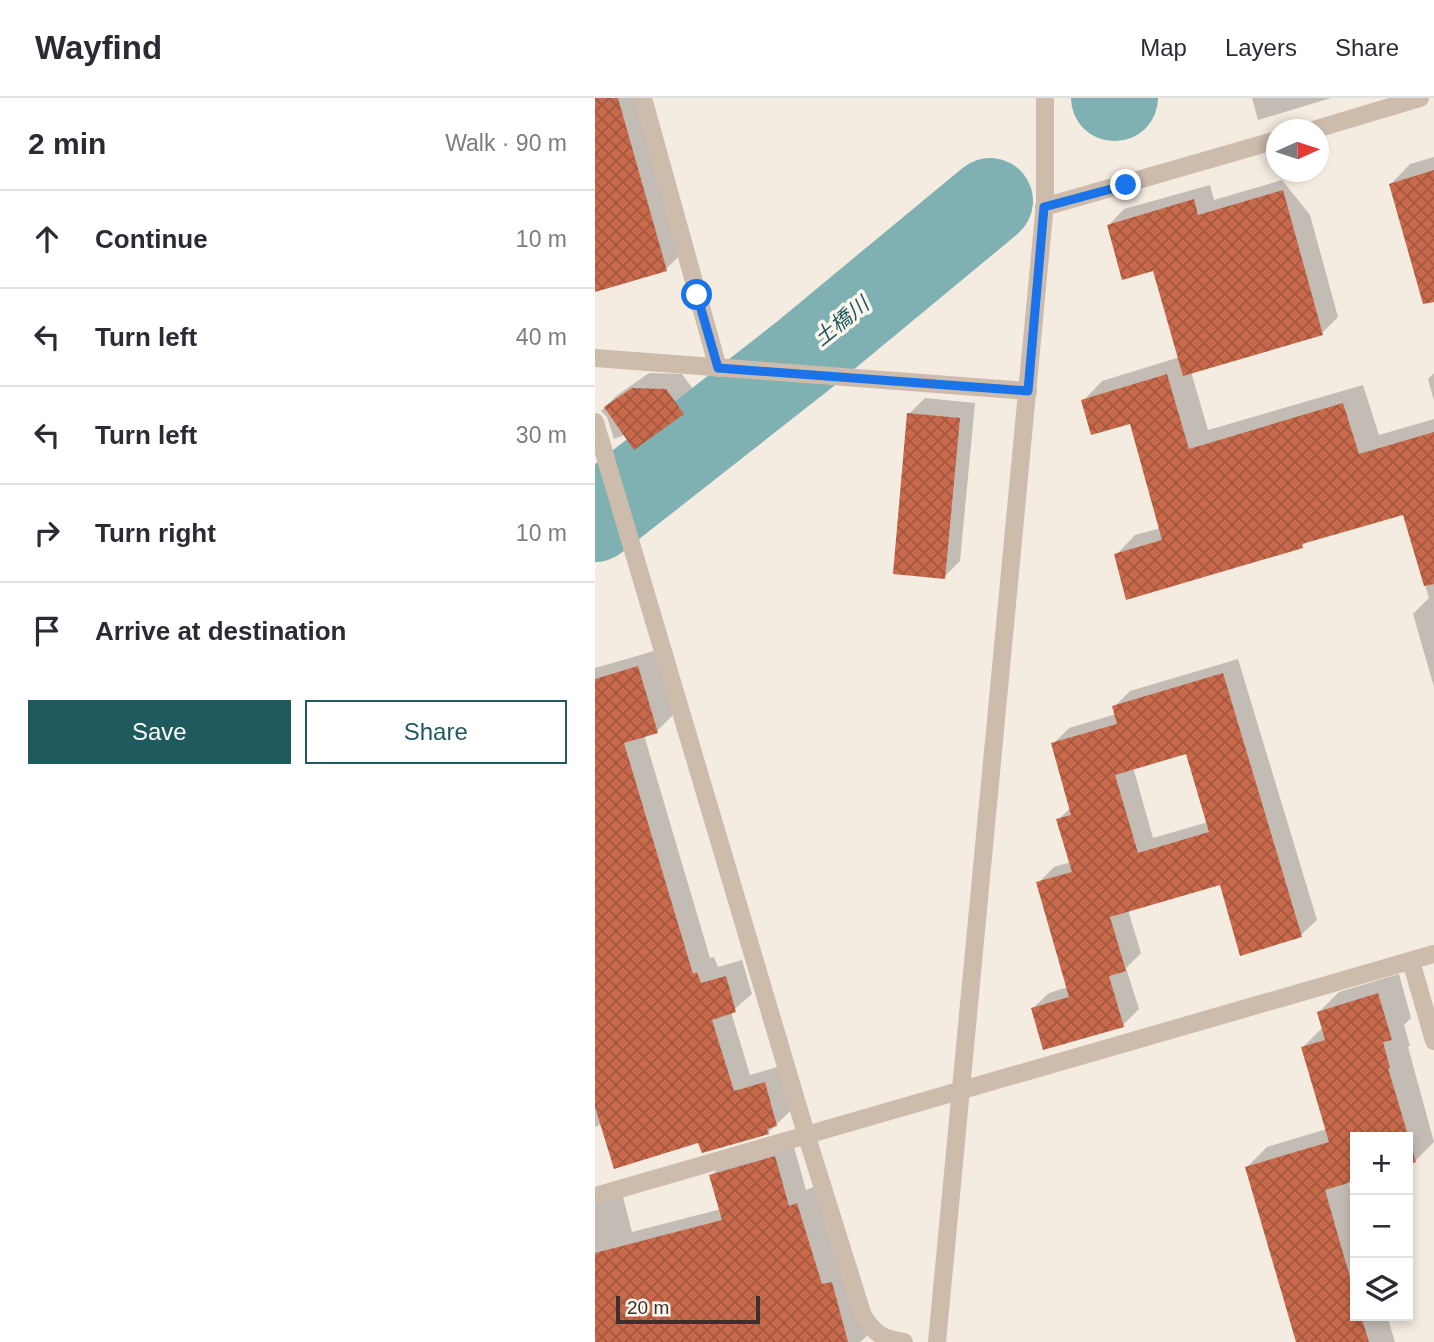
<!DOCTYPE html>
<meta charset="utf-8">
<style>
body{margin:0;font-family:Helvetica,"Noto Sans JP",sans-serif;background:#f7f7f7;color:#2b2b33}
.controls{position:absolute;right:21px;bottom:21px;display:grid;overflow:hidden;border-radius:0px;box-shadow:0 4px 10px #0003}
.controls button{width:63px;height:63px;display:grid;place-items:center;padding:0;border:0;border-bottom:2px solid #e1e1e2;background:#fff;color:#2b2b33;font:35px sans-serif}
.compass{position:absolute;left:671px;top:21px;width:63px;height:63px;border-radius:50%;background:#fff;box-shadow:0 4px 10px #0003;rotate:87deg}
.scale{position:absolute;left:21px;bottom:18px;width:144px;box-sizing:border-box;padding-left:7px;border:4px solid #3b302b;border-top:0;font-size:19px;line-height:24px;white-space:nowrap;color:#3b302b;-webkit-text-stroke:5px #fbf5ee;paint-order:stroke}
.stop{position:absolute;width:21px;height:21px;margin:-16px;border:5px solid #1a73e8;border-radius:50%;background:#fff}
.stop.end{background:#1a73e8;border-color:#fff;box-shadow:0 2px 7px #0008}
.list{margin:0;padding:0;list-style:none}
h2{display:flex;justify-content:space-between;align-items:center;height:91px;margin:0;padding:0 28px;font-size:30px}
h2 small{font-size:23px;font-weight:400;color:#7c7c81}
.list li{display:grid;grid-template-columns:46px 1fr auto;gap:21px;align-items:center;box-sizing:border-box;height:98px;padding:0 28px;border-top:2px solid #e1e1e2}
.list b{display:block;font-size:26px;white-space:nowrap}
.list em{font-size:23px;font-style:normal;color:#7c7c81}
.actions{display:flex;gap:14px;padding:21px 28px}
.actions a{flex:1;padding:16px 0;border:2px solid #1f5a5e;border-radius:0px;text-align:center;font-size:24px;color:#1f5a5e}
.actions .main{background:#1f5a5e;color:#fff}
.icon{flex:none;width:38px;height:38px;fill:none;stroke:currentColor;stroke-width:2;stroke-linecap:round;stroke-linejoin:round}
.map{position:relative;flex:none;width:839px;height:1244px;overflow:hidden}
header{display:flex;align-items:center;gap:42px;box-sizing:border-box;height:98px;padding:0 35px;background:#fff;border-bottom:2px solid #e1e1e2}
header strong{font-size:33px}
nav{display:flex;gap:38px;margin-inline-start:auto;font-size:24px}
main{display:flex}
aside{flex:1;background:#fff}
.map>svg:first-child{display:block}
.shadow{fill:#0003;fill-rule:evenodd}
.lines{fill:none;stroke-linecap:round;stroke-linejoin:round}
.river{stroke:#7fb0b2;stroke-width:86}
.building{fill:url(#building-cross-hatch);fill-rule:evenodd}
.service{stroke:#cdbbac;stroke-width:18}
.minor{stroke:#cdbbac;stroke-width:18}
.tertiary{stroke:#cdbbac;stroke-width:18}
.route{stroke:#1a73e8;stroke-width:9}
.labels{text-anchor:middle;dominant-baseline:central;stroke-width:7;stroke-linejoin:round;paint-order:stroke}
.water-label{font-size:21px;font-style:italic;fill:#1f5a5e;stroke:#fbf5ee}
</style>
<header>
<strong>Wayfind</strong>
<nav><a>Map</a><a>Layers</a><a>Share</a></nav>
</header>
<main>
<aside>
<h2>2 min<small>Walk · 90 m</small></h2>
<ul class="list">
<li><svg class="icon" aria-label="ahead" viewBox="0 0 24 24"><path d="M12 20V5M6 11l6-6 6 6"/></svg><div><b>Continue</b></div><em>10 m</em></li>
<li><svg class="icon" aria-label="left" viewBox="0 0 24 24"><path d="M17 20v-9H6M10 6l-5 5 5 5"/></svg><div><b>Turn left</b></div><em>40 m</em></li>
<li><svg class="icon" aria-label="left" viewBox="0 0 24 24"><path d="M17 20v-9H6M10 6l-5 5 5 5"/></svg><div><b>Turn left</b></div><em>30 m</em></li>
<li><svg class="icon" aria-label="right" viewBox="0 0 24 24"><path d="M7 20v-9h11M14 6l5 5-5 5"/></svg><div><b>Turn right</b></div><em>10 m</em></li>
<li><svg class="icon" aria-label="arrive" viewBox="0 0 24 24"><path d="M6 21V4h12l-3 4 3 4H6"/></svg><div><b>Arrive at destination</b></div></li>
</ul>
<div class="actions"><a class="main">Save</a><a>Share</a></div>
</aside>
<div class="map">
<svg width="839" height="1244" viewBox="0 0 839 1244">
<defs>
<pattern id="building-cross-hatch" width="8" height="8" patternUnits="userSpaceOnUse" patternTransform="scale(1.75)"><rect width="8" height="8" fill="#c8694b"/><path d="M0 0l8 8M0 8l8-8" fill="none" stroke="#a4573f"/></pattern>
</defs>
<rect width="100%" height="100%" fill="#f4ebe1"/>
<!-- shadow -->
<path class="shadow" d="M 0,0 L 56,0 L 97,145 L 71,171 L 0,192 Z
M 657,0 L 736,0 L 663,22 Z
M 839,59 L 839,202 L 796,86 L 815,66 Z
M 687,82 L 715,117 L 743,219 L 727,235 L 596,274 L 613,332 L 768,287 L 784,337 L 839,321 L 839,589 L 818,516 L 834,500 L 809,415 L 712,443 L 707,448 L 521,457 L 540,437 L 566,430 L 536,324 L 488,303 L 507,283 L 585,259 L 560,171 L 514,127 L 529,111 L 615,87 L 619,102 Z
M 54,275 L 87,276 L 104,299 L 88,315 L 19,341 L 12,319 L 6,313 L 21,298 Z
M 839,275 L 839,303 L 833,281 Z
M 330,300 L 380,305 L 365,463 L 349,479 L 314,316 Z
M 59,553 L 79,616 L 62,633 L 49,637 L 115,860 L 119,859 L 123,869 L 147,862 L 157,896 L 136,914 L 155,977 L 186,968 L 198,1010 L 173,1035 L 105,1043 L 7,1026 L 0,1029 L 0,570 Z
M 643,561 L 722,822 L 706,837 L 626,785 L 533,812 L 546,855 L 531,870 L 544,911 L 528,927 L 438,910 L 454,895 L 473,889 L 443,785 L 459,769 L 476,764 L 463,722 L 476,709 L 458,646 L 474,630 L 521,616 L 519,609 L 535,593 ZM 592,654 L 613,724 L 558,740 L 538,669 Z
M 804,876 L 816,920 L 809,927 L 815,948 L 813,949 L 839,1044 L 820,1063 L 813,1065 L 813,1039 L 760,1039 L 760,1081 L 753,1083 L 760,1108 L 760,1218 L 792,1218 L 800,1244 L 703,1244 L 652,1069 L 672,1049 L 732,1031 L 708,949 L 728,929 L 724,914 L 744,894 Z
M 197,1042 L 211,1092 L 219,1089 L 244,1171 L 253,1168 L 272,1238 L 265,1244 L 0,1244 L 0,1106 L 28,1099 L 37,1134 L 126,1111 L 116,1078 L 133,1061 Z"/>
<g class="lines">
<!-- river -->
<path class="river" d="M 519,0 L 520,0
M 0,421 L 209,257 L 395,103"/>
</g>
<!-- building -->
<path class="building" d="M 0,0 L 23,0 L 72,173 L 0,194 Z
M 839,72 L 839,204 L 828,206 L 794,86 Z
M 688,92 L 728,237 L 588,278 L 558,173 L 527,182 L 512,127 L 599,101 L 603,117 Z
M 572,276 L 594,351 L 748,305 L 764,356 L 839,334 L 839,486 L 829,488 L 808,417 L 707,446 L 708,450 L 531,502 L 519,456 L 567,442 L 535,326 L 496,337 L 486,302 Z
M 37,290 L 71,291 L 89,316 L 39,352 L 9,309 Z
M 312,315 L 365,320 L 350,481 L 298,476 Z
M 43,568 L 63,635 L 29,645 L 98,876 L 102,874 L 106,885 L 131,878 L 141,914 L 117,922 L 139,993 L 170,984 L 182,1028 L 172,1031 L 174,1036 L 107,1055 L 103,1045 L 19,1071 L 0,1009 L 0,581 Z
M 628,575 L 707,839 L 645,858 L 625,787 L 515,819 L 531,873 L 514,878 L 529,929 L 448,952 L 436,910 L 474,899 L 441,784 L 477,774 L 461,721 L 476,717 L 456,645 L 522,626 L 517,608 ZM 591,656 L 614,734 L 543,755 L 520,677 Z
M 783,895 L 797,942 L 788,944 L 795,970 L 793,970 L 821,1064 L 813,1067 L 813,1039 L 760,1039 L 760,1083 L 730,1092 L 760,1197 L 760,1218 L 766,1218 L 774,1244 L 701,1244 L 650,1069 L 734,1044 L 706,949 L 730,942 L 722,914 Z
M 180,1058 L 194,1108 L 202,1105 L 227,1186 L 237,1184 L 253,1244 L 0,1244 L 0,1155 L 127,1122 L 114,1077 Z"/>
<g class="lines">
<!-- service -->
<path class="service" d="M 48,0 L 123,270"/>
<!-- minor -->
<path class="minor" d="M 718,32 L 825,0
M 449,109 L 682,42
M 0,260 L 433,293
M 0,324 L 212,1039 L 268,1218 C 280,1236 288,1241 309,1244
M 816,863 L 839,943
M 0,1098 L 839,856"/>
<!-- tertiary -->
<path class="tertiary" d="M 342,1244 L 450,105 L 450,0"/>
</g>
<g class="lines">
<!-- route -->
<path class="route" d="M 102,197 L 123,270 L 433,293 L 449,109 L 531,87"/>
</g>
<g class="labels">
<!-- water labels -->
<g class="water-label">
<text transform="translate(246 223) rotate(-39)">土橋川</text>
</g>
</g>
</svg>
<div class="controls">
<button>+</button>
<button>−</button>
<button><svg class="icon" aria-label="layers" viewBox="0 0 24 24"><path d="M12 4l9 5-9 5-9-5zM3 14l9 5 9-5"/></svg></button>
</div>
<svg class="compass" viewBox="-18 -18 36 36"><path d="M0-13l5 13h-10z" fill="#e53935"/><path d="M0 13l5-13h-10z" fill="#7c7c81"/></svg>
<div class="scale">20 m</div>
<div class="stop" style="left:102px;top:197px"></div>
<div class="stop end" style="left:531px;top:87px"></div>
</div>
</main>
